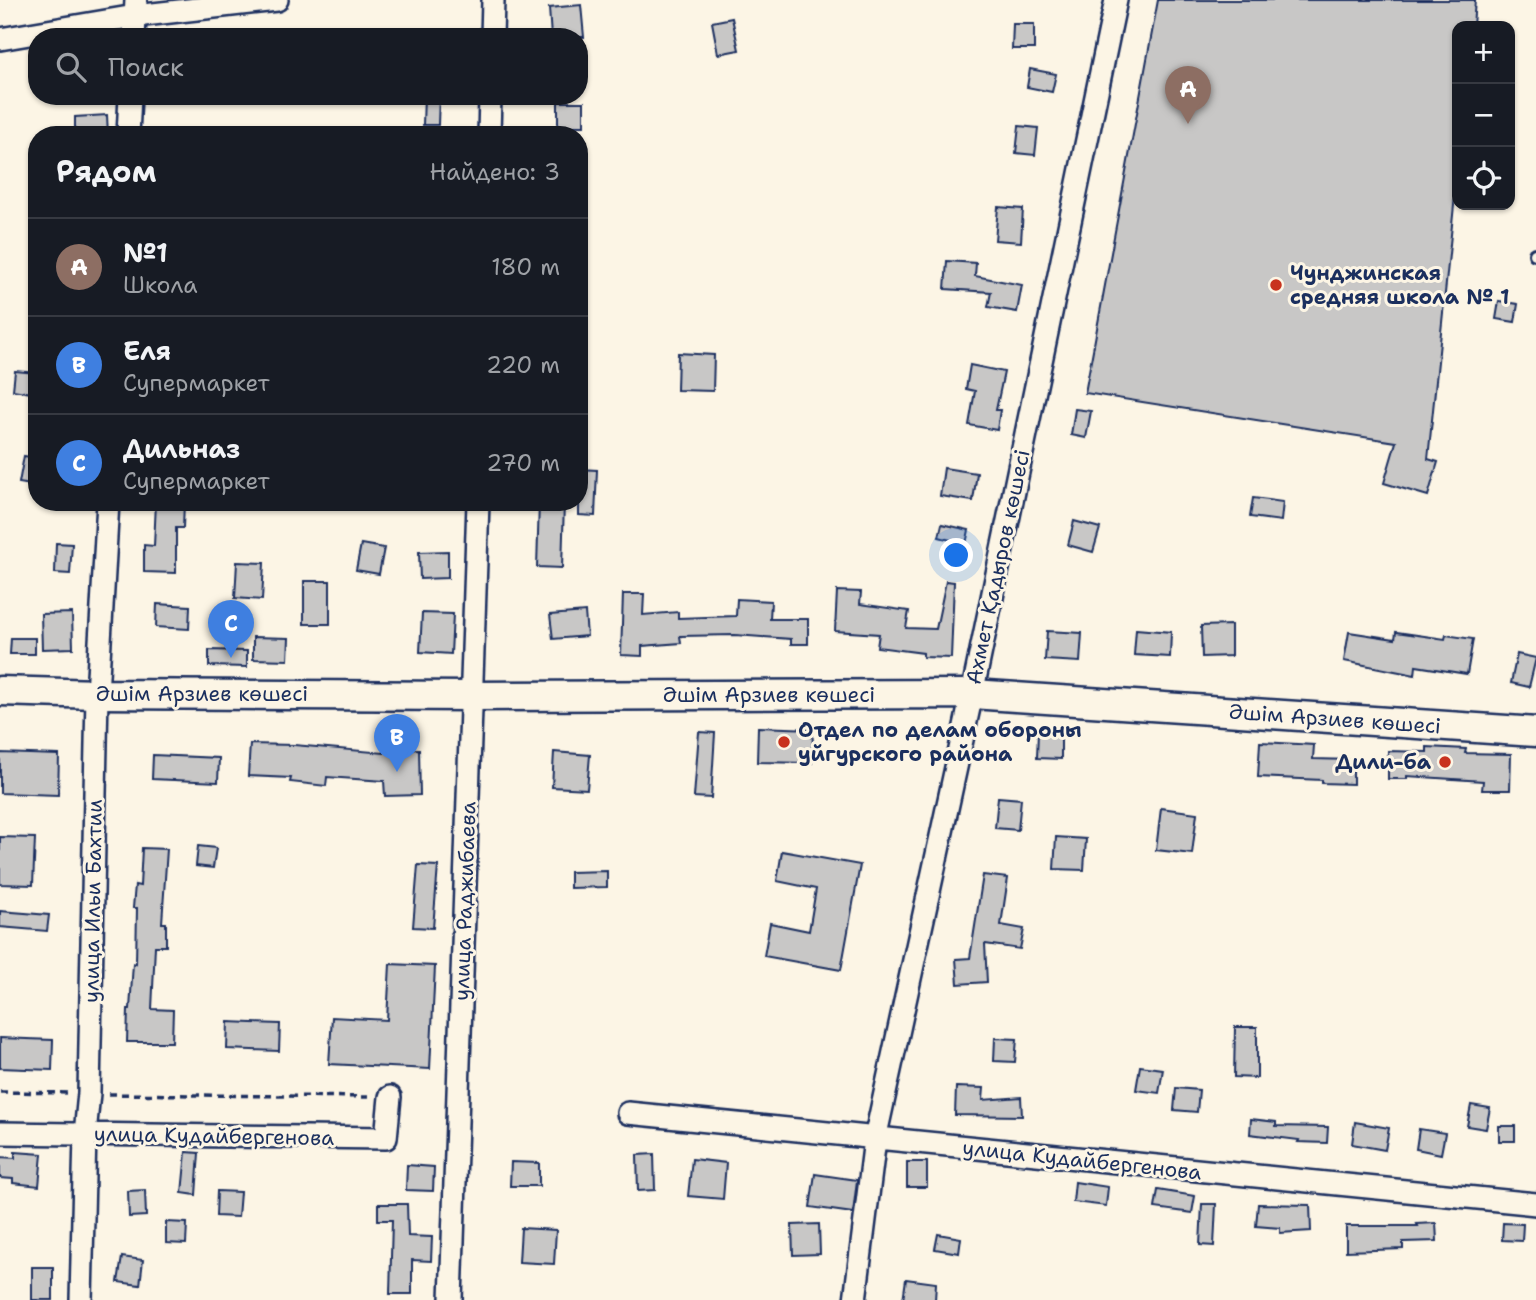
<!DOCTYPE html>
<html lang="ru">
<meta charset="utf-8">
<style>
body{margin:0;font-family:"Shantell Sans",sans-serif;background:#242831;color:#f1f3f6}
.controls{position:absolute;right:21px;top:21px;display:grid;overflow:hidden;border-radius:14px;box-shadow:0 2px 5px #0004}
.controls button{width:63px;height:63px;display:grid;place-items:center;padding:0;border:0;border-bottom:2px solid #363941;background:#171b24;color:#f1f3f6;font:35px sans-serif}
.you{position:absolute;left:957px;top:556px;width:24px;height:24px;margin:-18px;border:5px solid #fff;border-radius:50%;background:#1a73e8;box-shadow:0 0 0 10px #1a73e833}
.badge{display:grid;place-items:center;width:46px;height:46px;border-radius:50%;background:#2563eb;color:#fff;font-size:23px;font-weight:700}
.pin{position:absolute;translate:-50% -58px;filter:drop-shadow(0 2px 4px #0008)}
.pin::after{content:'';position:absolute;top:37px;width:24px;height:21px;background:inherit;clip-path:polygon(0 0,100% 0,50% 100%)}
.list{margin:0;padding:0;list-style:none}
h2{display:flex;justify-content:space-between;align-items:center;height:91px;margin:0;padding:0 28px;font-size:30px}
h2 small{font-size:23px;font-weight:400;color:#9ea1a6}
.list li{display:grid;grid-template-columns:46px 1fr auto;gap:21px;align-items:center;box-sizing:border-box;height:98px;padding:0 28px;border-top:2px solid #363941}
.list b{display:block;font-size:26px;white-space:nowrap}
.list p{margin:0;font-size:23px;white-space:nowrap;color:#9ea1a6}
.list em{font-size:23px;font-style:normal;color:#9ea1a6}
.icon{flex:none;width:38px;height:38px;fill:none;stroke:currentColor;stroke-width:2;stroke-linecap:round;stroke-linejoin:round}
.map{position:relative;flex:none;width:1536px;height:1300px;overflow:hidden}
.search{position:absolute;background:#171b24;box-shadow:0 2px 5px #0004;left:28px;top:28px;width:560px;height:77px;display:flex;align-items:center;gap:18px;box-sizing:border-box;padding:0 24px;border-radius:28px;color:#9ea1a6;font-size:26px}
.panel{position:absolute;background:#171b24;box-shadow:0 2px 5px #0004;left:28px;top:126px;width:560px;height:385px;border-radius:28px}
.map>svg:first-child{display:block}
.building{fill:#c8c7c6;stroke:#1b2f5e;stroke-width:2}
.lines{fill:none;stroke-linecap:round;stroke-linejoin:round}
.service-casing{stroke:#1b2f5e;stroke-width:16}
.minor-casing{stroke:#1b2f5e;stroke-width:26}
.tertiary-casing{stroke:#1b2f5e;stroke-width:33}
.path{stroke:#1b2f5e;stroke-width:3.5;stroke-dasharray:7 5;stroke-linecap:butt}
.service{stroke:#fcf5e5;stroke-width:10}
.minor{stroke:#fcf5e5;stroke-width:21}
.tertiary{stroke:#fcf5e5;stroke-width:28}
.poi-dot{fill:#c8321e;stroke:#fcf5e5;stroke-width:2.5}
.labels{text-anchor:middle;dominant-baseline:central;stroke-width:6;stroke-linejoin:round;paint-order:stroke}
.poi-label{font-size:21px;font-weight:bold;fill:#1b2f5e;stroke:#fcf5e5;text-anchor:start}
.street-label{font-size:21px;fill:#1b2f5e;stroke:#fcf5e5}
</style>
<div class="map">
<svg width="1536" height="1300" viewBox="0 0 1536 1300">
<rect width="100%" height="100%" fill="#fcf5e5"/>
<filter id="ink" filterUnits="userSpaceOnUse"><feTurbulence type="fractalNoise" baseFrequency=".0143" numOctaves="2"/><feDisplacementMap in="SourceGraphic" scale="14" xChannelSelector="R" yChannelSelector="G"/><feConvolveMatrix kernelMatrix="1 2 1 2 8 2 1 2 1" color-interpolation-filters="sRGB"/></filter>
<g filter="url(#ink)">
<!-- building -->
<path class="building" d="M 1158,0 L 1475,0 L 1473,26 L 1457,26 L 1457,176 L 1428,459 L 1438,462 L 1428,496 L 1384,483 L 1396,442 L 1085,393 Z
M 581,5 L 584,37 L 551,37 L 549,8 Z
M 732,18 L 739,50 L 718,54 L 712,22 Z
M 1013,24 L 1034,24 L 1034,49 L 1012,49 Z
M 1030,69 L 1056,74 L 1052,92 L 1027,87 Z
M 424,96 L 439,96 L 438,125 L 423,125 Z
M 558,102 L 584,102 L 584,126 L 574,126 L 574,135 L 558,135 Z
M 107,115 L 108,135 L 75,135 L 75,117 Z
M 1019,126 L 1038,128 L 1035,155 L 1016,153 Z
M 998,207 L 1023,209 L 1021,242 L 995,240 Z
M 947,261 L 976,263 L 975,276 L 1022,285 L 1017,312 L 988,307 L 991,292 L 945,289 Z
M 1499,301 L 1518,304 L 1515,322 L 1496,319 Z
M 678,353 L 714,355 L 713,391 L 677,390 Z
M 970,365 L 1004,372 L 996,410 L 1000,410 L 997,430 L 969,425 L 975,391 L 966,389 Z
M 15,371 L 37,373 L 37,394 L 13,390 Z
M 1075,409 L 1091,411 L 1086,438 L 1071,435 Z
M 24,456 L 37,458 L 37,486 L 19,483 Z
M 944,468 L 977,473 L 973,501 L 940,496 Z
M 579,469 L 597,470 L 595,516 L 579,515 Z
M 1253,498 L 1283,502 L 1281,521 L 1250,517 Z
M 156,502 L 184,502 L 183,528 L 176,528 L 176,573 L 144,572 L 144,545 L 154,546 Z
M 539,502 L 564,502 L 562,568 L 537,567 Z
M 1074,521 L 1100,528 L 1093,552 L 1068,545 Z
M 942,524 L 969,530 L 966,544 L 939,537 Z
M 56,543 L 72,544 L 70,574 L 55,573 Z
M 361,544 L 384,548 L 379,574 L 356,570 Z
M 448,551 L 448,578 L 420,579 L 419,552 Z
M 237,562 L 264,563 L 262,600 L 235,598 Z
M 304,581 L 330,581 L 330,624 L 304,624 Z
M 946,581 L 954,582 L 951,658 L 923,657 L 923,653 L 877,647 L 879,634 L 835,631 L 837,591 L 861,592 L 860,604 L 909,611 L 906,628 L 936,629 Z
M 623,594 L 644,594 L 643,615 L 678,612 L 678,618 L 736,616 L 737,599 L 771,601 L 770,619 L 808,619 L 808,644 L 791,644 L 791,639 L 735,635 L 680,636 L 681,643 L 642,646 L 642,656 L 621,655 Z
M 157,604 L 190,606 L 189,629 L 156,627 Z
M 585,612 L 587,636 L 553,639 L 550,615 Z
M 72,613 L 73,648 L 42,649 L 41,614 Z
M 422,613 L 453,614 L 451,654 L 420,652 Z
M 1231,625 L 1231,656 L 1202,657 L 1201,626 Z
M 1136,629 L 1171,632 L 1170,657 L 1134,655 Z
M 1047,631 L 1082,633 L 1080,662 L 1045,660 Z
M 1349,632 L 1395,639 L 1396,632 L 1445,639 L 1446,635 L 1473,639 L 1467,674 L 1416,666 L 1415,675 L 1344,661 Z
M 253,637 L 289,638 L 288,660 L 253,659 Z
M 11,638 L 35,638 L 35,654 L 10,654 Z
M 209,650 L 247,651 L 247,667 L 209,666 Z
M 1517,654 L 1536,658 L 1529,687 L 1511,683 Z
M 758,727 L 813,729 L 812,763 L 757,762 Z
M 1038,731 L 1061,732 L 1061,759 L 1037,758 Z
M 699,732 L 715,733 L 711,798 L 694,797 Z
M 1260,742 L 1314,745 L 1313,759 L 1353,760 L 1353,784 L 1322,783 L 1322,780 L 1258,777 Z
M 250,744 L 294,745 L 384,753 L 384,750 L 419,749 L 420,795 L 385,796 L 384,781 L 327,777 L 326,786 L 290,782 L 291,778 L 248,776 Z
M 1427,747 L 1466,749 L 1465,753 L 1511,754 L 1510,790 L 1482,790 L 1483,781 L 1407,776 L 1407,779 L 1388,779 L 1388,751 L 1427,752 Z
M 554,752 L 590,755 L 587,789 L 552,787 Z
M 0,753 L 59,755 L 58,795 L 0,793 Z
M 153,755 L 219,758 L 218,782 L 152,779 Z
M 998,797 L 1021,799 L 1018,830 L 995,828 Z
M 1161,808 L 1197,813 L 1192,854 L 1156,850 Z
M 0,837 L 35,838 L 33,885 L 0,884 Z
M 1056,837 L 1086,839 L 1084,870 L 1054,869 Z
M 198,846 L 216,848 L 213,868 L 196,866 Z
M 142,848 L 167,849 L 162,923 L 166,923 L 166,946 L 155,946 L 152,1009 L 173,1010 L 172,1042 L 127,1042 L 128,1009 L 130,1009 L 133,963 L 136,964 L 137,908 L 133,908 L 135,885 L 140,886 Z
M 782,851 L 860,865 L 841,970 L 764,956 L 770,923 L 809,931 L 816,889 L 777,881 Z
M 418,865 L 438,866 L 433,928 L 413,927 Z
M 607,871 L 607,887 L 570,888 L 570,872 Z
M 983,875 L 1008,878 L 1001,925 L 1024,929 L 1020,949 L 985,944 L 987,982 L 958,984 L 956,959 L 970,958 Z
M 0,911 L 49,915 L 47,931 L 0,927 Z
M 390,964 L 435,966 L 430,1069 L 329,1064 L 332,1017 L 387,1020 Z
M 228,1022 L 280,1024 L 279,1051 L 227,1049 Z
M 1235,1027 L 1257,1027 L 1257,1078 L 1234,1077 Z
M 0,1038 L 53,1040 L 52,1070 L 0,1068 Z
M 995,1038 L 1017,1039 L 1015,1062 L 994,1061 Z
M 1140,1066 L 1163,1069 L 1159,1093 L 1136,1090 Z
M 956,1087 L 984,1088 L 983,1100 L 1021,1097 L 1022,1116 L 955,1115 Z
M 1176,1088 L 1199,1090 L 1197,1112 L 1174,1110 Z
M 1471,1105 L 1490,1108 L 1486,1129 L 1467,1126 Z
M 1251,1119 L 1276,1122 L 1276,1126 L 1328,1127 L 1327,1143 L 1298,1142 L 1299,1140 L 1250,1134 Z
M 1355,1122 L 1389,1128 L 1385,1150 L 1352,1144 Z
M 1499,1126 L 1515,1126 L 1515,1141 L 1499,1141 Z
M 1419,1129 L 1445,1133 L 1441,1154 L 1416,1149 Z
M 15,1152 L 42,1154 L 39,1186 L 13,1183 L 13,1179 L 0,1178 L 0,1157 L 15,1158 Z
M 186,1152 L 199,1153 L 196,1195 L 182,1193 Z
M 654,1154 L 655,1190 L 638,1191 L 637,1155 Z
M 692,1159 L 726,1163 L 723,1199 L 688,1196 Z
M 511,1162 L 539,1163 L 539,1186 L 510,1186 Z
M 907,1162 L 927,1162 L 927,1187 L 907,1187 Z
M 407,1165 L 434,1167 L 433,1191 L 406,1190 Z
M 815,1174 L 857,1180 L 853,1213 L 810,1207 Z
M 1075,1182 L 1108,1187 L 1106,1206 L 1073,1202 Z
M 145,1190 L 146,1216 L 129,1217 L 128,1191 Z
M 1158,1190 L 1195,1196 L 1192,1213 L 1155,1208 Z
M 217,1191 L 240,1192 L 238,1217 L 216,1216 Z
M 378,1204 L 407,1204 L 408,1236 L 432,1237 L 431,1261 L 412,1260 L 412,1294 L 390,1294 L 392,1220 L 378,1220 Z
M 1202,1204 L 1216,1204 L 1214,1246 L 1200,1245 Z
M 1258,1204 L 1310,1205 L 1311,1231 L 1280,1233 L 1280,1228 L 1256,1226 Z
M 166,1222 L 187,1223 L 186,1244 L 166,1243 Z
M 1436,1223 L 1437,1241 L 1403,1242 L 1403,1249 L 1346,1251 L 1346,1226 L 1418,1226 L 1417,1224 Z
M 1503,1223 L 1523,1224 L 1522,1241 L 1502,1240 Z
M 819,1224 L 820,1254 L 793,1255 L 792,1225 Z
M 521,1228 L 556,1230 L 554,1264 L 519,1262 Z
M 938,1234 L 961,1238 L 959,1253 L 935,1249 Z
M 122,1257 L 143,1260 L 140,1285 L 118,1282 Z
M 32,1267 L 53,1267 L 53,1300 L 32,1300 Z
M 906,1279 L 936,1283 L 935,1300 L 903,1300 Z"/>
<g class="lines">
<defs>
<path id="service" d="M 1535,254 L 1536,254"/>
<path id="minor" d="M 134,37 L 136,0
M 492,37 L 493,0
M 0,39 L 135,16 L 277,0
M 128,135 L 130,96
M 489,135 L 490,96
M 628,1113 L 1536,1204
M 0,1133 L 386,1138 L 390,1097
M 81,1300 L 85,1134 L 89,1093 L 97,694 L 108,502
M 451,1300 L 478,502
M 855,1300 L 875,1139 L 972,694 L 1116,0"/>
<path id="tertiary" d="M 0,691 L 97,694 L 472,696 L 972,694 L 1536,732"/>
</defs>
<!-- service casing -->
<use href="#service" class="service-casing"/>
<!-- minor casing -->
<use href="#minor" class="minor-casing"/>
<!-- tertiary casing -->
<use href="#tertiary" class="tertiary-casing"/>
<!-- path -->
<path class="path" d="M 0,1092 L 70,1093
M 109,1094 L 371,1097"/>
<!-- service -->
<use href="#service" class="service"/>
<!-- minor -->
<use href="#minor" class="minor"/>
<!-- tertiary -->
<use href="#tertiary" class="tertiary"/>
</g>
</g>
<!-- markers -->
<g class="poi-dot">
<circle cx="1276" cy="285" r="7"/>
<circle cx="784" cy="742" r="7"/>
<circle cx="1445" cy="762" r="7"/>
</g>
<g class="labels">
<!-- poi labels -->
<g class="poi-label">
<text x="1290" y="273">Чунджинская<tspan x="1290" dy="24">средняя школа № 1</tspan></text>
<text x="798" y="730">Отдел по делам обороны<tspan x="798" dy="24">уйгурского района</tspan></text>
<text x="1431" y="762" text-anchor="end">Дили-ба</text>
</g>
<!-- street labels -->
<g class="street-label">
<text transform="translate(998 567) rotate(-78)">Ахмет Қадыров көшесі</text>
<text x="202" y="694">Әшім Арзиев көшесі</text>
<text x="769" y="695">Әшім Арзиев көшесі</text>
<text transform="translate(1335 719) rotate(4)">Әшім Арзиев көшесі</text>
<text transform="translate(93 901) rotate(-89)">улица Ильи Бахтии</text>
<text transform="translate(465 901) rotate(-88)">улица Раджибаева</text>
<text transform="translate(214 1136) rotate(1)">улица Кудайбергенова</text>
<text transform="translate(1082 1160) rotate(6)">улица Кудайбергенова</text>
</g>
</g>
</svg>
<div class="controls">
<button>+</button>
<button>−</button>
<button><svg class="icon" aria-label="locate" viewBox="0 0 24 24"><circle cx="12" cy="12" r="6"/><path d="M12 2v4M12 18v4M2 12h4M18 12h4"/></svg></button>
</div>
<div class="you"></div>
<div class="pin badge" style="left:1188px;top:124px;background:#8d6e63">A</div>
<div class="pin badge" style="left:397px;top:772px;background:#3f7fe0">B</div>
<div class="pin badge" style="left:231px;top:658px;background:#3f7fe0">C</div>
<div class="search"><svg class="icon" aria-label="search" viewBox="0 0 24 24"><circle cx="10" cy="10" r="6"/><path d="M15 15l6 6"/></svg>Поиск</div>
<section class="panel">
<h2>Рядом<small>Найдено: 3</small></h2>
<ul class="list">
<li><span class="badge" style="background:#8d6e63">A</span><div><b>№1</b><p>Школа</p></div><em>180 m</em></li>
<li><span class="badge" style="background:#3f7fe0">B</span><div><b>Еля</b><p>Супермаркет</p></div><em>220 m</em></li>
<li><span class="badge" style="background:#3f7fe0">C</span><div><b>Дильназ</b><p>Супермаркет</p></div><em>270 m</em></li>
</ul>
</section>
</div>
